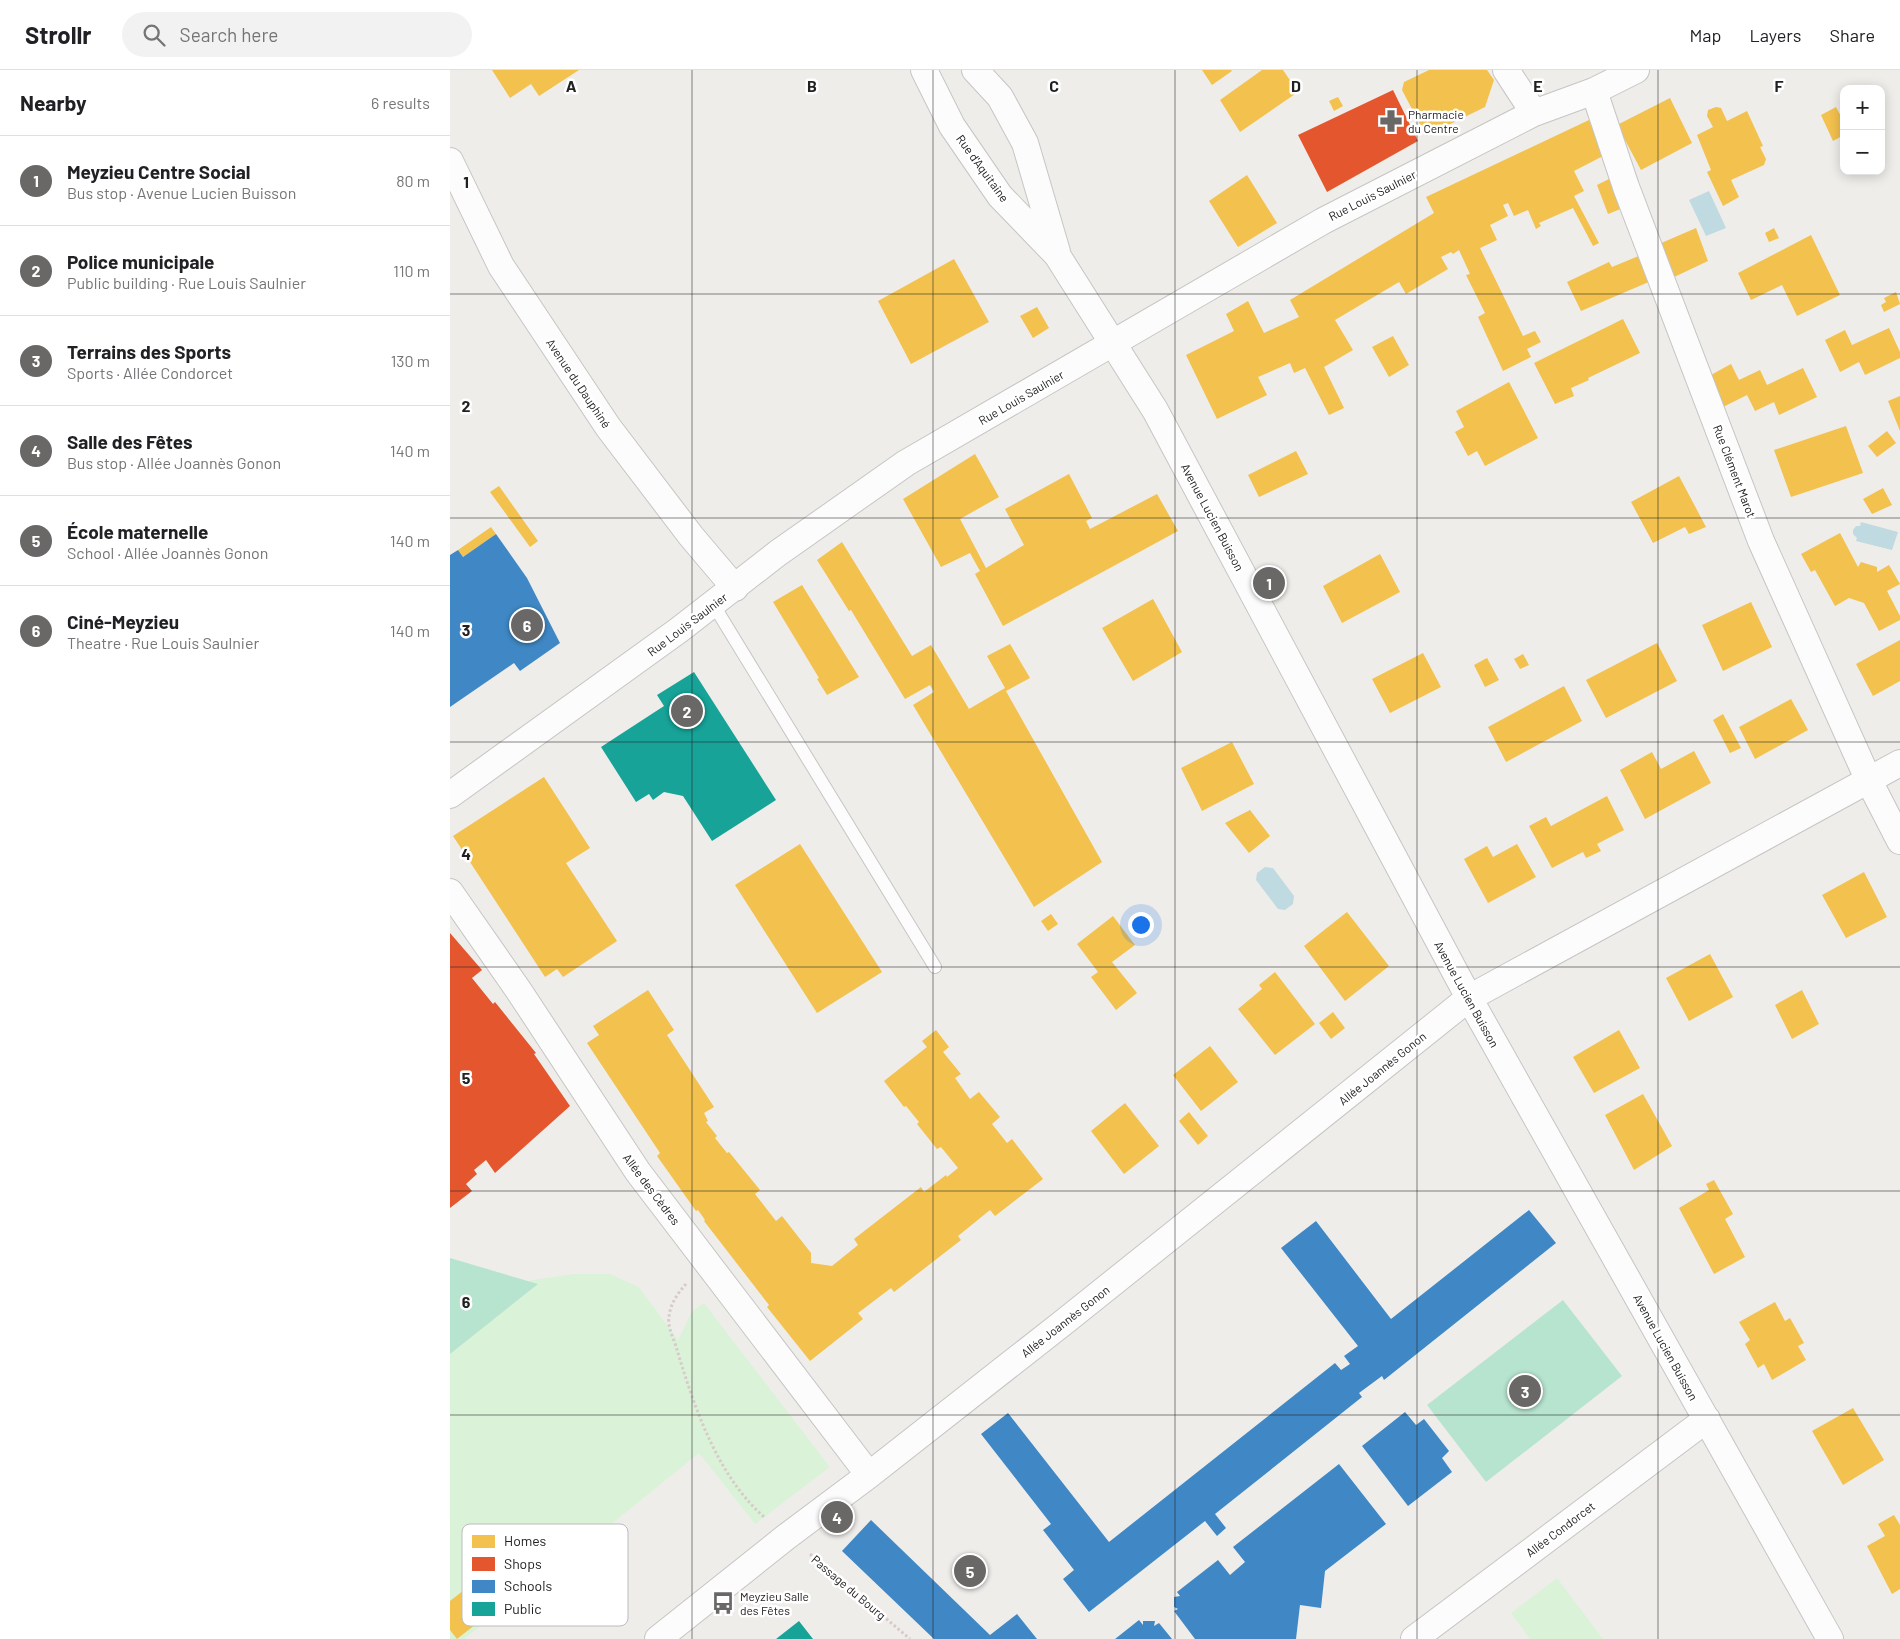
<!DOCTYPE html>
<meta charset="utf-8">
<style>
body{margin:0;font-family:Barlow,sans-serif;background:#f2f2f2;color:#202124}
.controls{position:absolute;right:15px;top:15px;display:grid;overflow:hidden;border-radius:10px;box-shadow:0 2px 12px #0003}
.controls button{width:45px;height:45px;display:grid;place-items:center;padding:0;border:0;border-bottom:1px solid #e0e0e0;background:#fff;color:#202124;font:25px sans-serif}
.you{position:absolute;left:690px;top:854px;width:18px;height:18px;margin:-12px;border:4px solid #fff;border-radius:50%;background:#1a73e8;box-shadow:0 0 0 8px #1a73e833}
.badge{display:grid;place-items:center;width:32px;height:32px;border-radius:50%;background:#696867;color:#fff;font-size:16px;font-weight:700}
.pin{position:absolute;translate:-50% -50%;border:2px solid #fff;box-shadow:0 1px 5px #0006}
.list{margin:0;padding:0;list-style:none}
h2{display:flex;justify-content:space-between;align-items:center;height:65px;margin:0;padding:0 20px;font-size:21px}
h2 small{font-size:16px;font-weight:400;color:#757577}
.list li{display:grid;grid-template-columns:32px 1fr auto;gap:15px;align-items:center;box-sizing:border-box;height:90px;padding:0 20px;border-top:1px solid #e0e0e0}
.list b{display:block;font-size:19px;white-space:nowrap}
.list p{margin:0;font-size:16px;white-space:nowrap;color:#757577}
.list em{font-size:16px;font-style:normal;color:#757577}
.icon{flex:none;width:28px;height:28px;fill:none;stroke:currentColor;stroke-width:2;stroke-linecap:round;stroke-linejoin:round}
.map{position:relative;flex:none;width:1450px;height:1569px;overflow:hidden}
header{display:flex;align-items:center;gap:30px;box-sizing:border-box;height:70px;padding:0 25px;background:#fff;border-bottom:1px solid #e0e0e0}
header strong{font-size:24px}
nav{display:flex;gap:28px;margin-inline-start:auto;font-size:18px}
.search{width:350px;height:45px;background:#f2f2f2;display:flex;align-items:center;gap:12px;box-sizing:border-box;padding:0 18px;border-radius:28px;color:#757577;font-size:19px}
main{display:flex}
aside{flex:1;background:#fff}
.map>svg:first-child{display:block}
.park{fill:#daf3d8}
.pitch{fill:#b7e4cf}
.water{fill:#bfdae0}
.homes{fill:#f2c14e}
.shops{fill:#e4572e}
.schools{fill:#3f88c5}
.public{fill:#17a398}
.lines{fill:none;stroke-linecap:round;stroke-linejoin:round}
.lane-casing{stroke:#c6c5c4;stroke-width:14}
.street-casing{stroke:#c6c5c4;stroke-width:28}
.path{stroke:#d7cac9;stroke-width:3;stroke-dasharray:2.5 2.5;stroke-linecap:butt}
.lane{stroke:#fdfcfc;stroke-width:12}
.street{stroke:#fdfcfc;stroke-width:26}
.grid{fill:none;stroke:#212121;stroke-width:1;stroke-opacity:0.55}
.labels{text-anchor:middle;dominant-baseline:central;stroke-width:5;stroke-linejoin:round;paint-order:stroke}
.poi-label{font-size:12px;fill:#212121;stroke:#fff;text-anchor:start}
.street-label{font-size:12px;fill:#212121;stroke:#fff}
.key{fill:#fff;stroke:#bcbcbc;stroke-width:1}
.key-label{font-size:14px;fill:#212121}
.grid-label{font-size:16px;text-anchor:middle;font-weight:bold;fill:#212121;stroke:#fff;stroke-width:5;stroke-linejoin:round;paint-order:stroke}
</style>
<header>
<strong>Strollr</strong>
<div class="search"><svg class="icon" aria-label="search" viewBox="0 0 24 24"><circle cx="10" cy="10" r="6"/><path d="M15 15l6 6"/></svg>Search here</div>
<nav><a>Map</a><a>Layers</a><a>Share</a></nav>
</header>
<main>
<aside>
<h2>Nearby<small>6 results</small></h2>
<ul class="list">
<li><span class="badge">1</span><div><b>Meyzieu Centre Social</b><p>Bus stop · Avenue Lucien Buisson</p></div><em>80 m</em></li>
<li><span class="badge">2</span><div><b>Police municipale</b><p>Public building · Rue Louis Saulnier</p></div><em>110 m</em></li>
<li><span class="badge">3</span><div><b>Terrains des Sports</b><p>Sports · Allée Condorcet</p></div><em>130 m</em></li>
<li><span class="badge">4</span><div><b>Salle des Fêtes</b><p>Bus stop · Allée Joannès Gonon</p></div><em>140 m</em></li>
<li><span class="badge">5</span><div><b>École maternelle</b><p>School · Allée Joannès Gonon</p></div><em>140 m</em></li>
<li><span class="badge">6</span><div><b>Ciné-Meyzieu</b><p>Theatre · Rue Louis Saulnier</p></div><em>140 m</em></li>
</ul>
</aside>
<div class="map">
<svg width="1450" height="1569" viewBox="0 0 1450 1569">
<rect width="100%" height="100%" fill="#efedea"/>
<!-- park -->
<path class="park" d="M 124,1204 L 160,1204 L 189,1217 L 228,1270 L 242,1241 L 254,1233 L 380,1397 L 305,1454 L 249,1383 L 116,1491 L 14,1569 L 0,1569 L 0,1265 L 46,1230 L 82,1210 Z
M 1107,1508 L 1153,1569 L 1080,1569 L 1061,1543 Z"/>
<!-- pitch -->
<path class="pitch" d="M 0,1188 L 88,1214 L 0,1284 Z
M 1113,1230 L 1172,1306 L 1036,1412 L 977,1335 Z"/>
<!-- water -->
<path class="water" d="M 1259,121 L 1276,158 L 1256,166 L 1239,130 Z
M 1411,452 L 1448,462 L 1442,480 L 1406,471 L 1407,468 L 1403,464 L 1403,460 L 1406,456 L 1410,456 Z
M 815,797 L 823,798 L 844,826 L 843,834 L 835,840 L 828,839 L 806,810 L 807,803 Z"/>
<!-- homes -->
<path class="homes" d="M 42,0 L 129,0 L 89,26 L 81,14 L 60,28 Z
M 752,0 L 781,0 L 782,1 L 762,15 Z
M 812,0 L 833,0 L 848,22 L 790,62 L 770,30 Z
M 979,0 L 1037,0 L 1044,10 L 1035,37 L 976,66 L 952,20 L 954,12 Z
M 888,27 L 893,36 L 884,41 L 879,31 Z
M 1220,28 L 1242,73 L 1191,100 L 1167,55 Z
M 1266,37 L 1271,38 L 1277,51 L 1297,41 L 1313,76 L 1310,77 L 1316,89 L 1314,95 L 1281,110 L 1289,127 L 1273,136 L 1257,102 L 1261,100 L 1247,65 L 1263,57 L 1257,46 L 1258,40 Z
M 1386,37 L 1394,52 L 1394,65 L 1383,71 L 1371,45 Z
M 1139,50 L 1153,86 L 1124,101 L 1134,121 L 1124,126 L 1149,173 L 1143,176 L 1123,138 L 1089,153 L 1091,156 L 1086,159 L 1078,140 L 1064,146 L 1058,133 L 1053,135 L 1058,146 L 1040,155 L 1047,170 L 1030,178 L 1073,266 L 1085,261 L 1091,272 L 1077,279 L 1081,287 L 1053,301 L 1028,247 L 1035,243 L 1016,205 L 1020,204 L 1009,180 L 1003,184 L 1001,182 L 991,187 L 998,199 L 956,224 L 949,212 L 885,250 L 903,280 L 874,297 L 894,338 L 879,345 L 855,298 L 844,303 L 840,293 L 808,307 L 817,325 L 767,349 L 736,285 L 784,261 L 776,244 L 798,231 L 814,263 L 849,247 L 840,230 L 984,143 L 976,127 Z
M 797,105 L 827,153 L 788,177 L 759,131 Z
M 1161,108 L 1173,138 L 1158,144 L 1147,115 Z
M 1246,158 L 1258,191 L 1222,208 L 1209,174 Z
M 1324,158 L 1329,168 L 1319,172 L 1315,163 Z
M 1361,165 L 1390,225 L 1347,246 L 1332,215 L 1301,230 L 1288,203 Z
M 1191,185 L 1201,211 L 1131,241 L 1117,212 L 1159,192 L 1162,197 Z
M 504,189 L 539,252 L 461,294 L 428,231 Z
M 1446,222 L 1450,234 L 1434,242 L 1431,235 L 1436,232 L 1434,228 Z
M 587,237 L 599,258 L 583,268 L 570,246 Z
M 1173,249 L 1190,283 L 1138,308 L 1139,310 L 1121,318 L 1124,326 L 1105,334 L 1084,293 Z
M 1439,258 L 1450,282 L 1450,288 L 1415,305 L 1409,292 L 1390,302 L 1375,270 L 1395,260 L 1402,275 Z
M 943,266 L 959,295 L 939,307 L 922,277 Z
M 1281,294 L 1289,310 L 1310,300 L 1317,315 L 1353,298 L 1367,327 L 1329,345 L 1324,332 L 1305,341 L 1297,325 L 1271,338 L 1259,306 Z
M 1059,312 L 1088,368 L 1035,396 L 1027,381 L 1018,386 L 1005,362 L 1014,357 L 1006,341 Z
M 1450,326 L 1450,361 L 1438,331 Z
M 1396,356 L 1413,403 L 1341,427 L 1324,380 Z
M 1437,361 L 1446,373 L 1427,387 L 1418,376 Z
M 846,381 L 858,404 L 809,427 L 798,405 Z
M 525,384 L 549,427 L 510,449 L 536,498 L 574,475 L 555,439 L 619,404 L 642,448 L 636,451 L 640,459 L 707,424 L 728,461 L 553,556 L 525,504 L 530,501 L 520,483 L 491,497 L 453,429 Z
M 1229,406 L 1256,457 L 1239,464 L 1235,457 L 1203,473 L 1181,432 Z
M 49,416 L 88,471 L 80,477 L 40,422 Z
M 1433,418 L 1442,435 L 1422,444 L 1413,429 Z
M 41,457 L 46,464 L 13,487 L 8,480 Z
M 1390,463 L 1408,497 L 1411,492 L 1427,497 L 1427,502 L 1439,495 L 1450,514 L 1437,521 L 1450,546 L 1450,550 L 1429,561 L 1414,533 L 1399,528 L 1385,536 L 1365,500 L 1361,502 L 1351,484 Z
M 392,472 L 462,586 L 481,575 L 519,639 L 555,618 L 537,586 L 560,574 L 580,608 L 556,621 L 652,792 L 584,837 L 463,635 L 484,622 L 480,615 L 455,629 L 401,540 L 399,541 L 367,490 Z
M 930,484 L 950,522 L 892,553 L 873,516 Z
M 352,515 L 409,607 L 377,625 L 367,609 L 369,608 L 323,532 Z
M 703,529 L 732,582 L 683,611 L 652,558 Z
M 1301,532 L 1322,577 L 1273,601 L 1252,555 Z
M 1450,570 L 1450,611 L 1423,626 L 1406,594 Z
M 1207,573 L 1227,611 L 1156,648 L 1136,610 Z
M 973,583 L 991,617 L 940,643 L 922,609 Z
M 1073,584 L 1079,595 L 1070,599 L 1064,589 Z
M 1037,588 L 1049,610 L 1035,617 L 1024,595 Z
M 1114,616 L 1132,651 L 1056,692 L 1038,657 Z
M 1341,629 L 1358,660 L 1305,689 L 1289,657 Z
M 1273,644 L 1291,678 L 1280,683 L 1263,650 Z
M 782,672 L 804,714 L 752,741 L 731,698 Z
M 1244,681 L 1261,713 L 1195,749 L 1170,700 L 1202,682 L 1211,699 Z
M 94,707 L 140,778 L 116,793 L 167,871 L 113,907 L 107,899 L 95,907 L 3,766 Z
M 1157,726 L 1174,760 L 1147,774 L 1151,781 L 1136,788 L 1133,782 L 1102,798 L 1079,756 L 1096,747 L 1101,756 Z
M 800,740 L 820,766 L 799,783 L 775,753 Z
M 350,774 L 432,902 L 367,943 L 285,815 Z
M 1067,774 L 1086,807 L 1038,833 L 1014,789 L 1037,776 L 1043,787 Z
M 1414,802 L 1437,847 L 1396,868 L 1372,825 Z
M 897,842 L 939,896 L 895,931 L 854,876 Z
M 601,844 L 608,854 L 598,861 L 591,851 Z
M 663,846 L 685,875 L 662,892 L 687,923 L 666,940 L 641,907 L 648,902 L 627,874 Z
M 1260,884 L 1283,927 L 1239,951 L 1216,908 Z
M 825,902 L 865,954 L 825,985 L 788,939 L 812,919 L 809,915 Z
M 198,920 L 224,960 L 217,965 L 264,1037 L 254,1043 L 258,1051 L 256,1052 L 267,1066 L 265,1068 L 277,1083 L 279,1082 L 310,1120 L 305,1124 L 326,1151 L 332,1146 L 361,1183 L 361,1193 L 382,1196 L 408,1175 L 404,1169 L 471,1117 L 474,1122 L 496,1105 L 497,1107 L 508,1098 L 491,1077 L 487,1079 L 467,1054 L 469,1052 L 456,1036 L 454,1037 L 434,1011 L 477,977 L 472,971 L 486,960 L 499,977 L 493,982 L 511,1004 L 505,1008 L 520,1029 L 529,1022 L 550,1047 L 542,1054 L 557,1073 L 562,1069 L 593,1109 L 545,1146 L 540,1140 L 508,1166 L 511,1170 L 444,1222 L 441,1218 L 408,1243 L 413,1249 L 360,1291 L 317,1237 L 319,1235 L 254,1151 L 255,1150 L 248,1140 L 246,1141 L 207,1086 L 210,1083 L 137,973 L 149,965 L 143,956 Z
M 1352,920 L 1369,954 L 1342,969 L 1325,935 Z
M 883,942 L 895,958 L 881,969 L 869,953 Z
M 1169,960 L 1190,998 L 1144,1023 L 1123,987 Z
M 760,976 L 788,1012 L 751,1041 L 723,1005 Z
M 1193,1024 L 1222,1076 L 1184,1100 L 1155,1045 Z
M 675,1033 L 709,1076 L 674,1104 L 641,1061 Z
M 739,1042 L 758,1066 L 748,1075 L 729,1051 Z
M 1264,1110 L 1283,1144 L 1275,1149 L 1295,1187 L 1264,1204 L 1229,1138 L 1259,1120 L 1256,1114 Z
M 1325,1232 L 1335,1251 L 1340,1248 L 1354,1273 L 1348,1276 L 1356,1290 L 1322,1310 L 1314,1294 L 1308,1298 L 1295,1274 L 1300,1270 L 1289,1252 Z
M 1403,1338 L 1434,1390 L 1393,1415 L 1362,1361 Z
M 1444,1445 L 1450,1455 L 1450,1519 L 1442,1524 L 1417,1476 L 1435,1466 L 1428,1454 Z
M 64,1481 L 85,1508 L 7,1569 L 0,1560 L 0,1531 Z"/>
<!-- shops -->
<path class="shops" d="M 943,20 L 968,71 L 877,122 L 848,65 Z
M 0,863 L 32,900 L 22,908 L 43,934 L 45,932 L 86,983 L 84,984 L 120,1036 L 45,1103 L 36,1090 L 24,1100 L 27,1104 L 16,1114 L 22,1121 L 0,1138 Z"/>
<!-- schools -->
<path class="schools" d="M 46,464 L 77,508 L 110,573 L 70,601 L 64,593 L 0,637 L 0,485 L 8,480 L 13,487 Z
M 1079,1140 L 1106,1173 L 934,1310 L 932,1306 L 909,1323 L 912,1327 L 765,1444 L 776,1458 L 767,1466 L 755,1451 L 639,1542 L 613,1509 L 624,1500 L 593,1460 L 601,1454 L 531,1364 L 558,1343 L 659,1472 L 885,1293 L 891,1300 L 900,1294 L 894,1286 L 908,1276 L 831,1178 L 866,1151 L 941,1249 Z
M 955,1342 L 966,1355 L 974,1349 L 999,1381 L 992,1388 L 1002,1402 L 958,1436 L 912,1376 Z
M 889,1394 L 936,1454 L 875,1501 L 871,1538 L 850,1535 L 846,1569 L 745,1569 L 724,1541 L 728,1539 L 724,1537 L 724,1527 L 730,1526 L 727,1522 L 768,1490 L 780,1505 L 795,1492 L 783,1477 Z
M 421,1450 L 540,1565 L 567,1544 L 587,1569 L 484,1569 L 392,1481 Z
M 689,1550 L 693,1555 L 693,1551 L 705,1551 L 704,1556 L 709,1553 L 722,1569 L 665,1569 Z"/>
<!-- public -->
<path class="public" d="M 244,602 L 326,730 L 262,771 L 233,726 L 214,722 L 203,730 L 199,724 L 186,732 L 151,677 L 214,636 L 207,625 Z
M 349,1551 L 363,1569 L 326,1569 Z"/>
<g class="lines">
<defs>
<path id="lane" d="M 263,534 L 485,897"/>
<path id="street" d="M 474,0 L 502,56 L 550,126 L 607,185 L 705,340 L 1019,928 L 1380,1569
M 525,0 L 550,27 L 575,73 L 607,182
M 1056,0 L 1084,43
M 1144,21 L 1176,117 L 1311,471 L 1418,709 L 1450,771
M 0,91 L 51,196 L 158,357 L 241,466 L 285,518
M 0,725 L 229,560 L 328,483 L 456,393 L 873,151 L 1084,43 L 1144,21 L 1186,0
M 0,822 L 69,921 L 188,1102 L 419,1405
M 208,1569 L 336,1467 L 419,1405 L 614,1252 L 1019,928 L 1450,693
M 964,1569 L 1257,1349"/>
</defs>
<!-- lane casing -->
<use href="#lane" class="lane-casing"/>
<!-- street casing -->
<use href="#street" class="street-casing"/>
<!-- path -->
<path class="path" d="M 236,1214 C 228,1223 220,1234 219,1247 C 217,1257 225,1271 227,1280 C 245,1339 267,1405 314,1447
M 360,1484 L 460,1569"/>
<!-- lane -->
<use href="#lane" class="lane"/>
<!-- street -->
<use href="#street" class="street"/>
</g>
<!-- grid -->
<path class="grid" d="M 242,0 L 242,1569M 483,0 L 483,1569M 725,0 L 725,1569M 967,0 L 967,1569M 1208,0 L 1208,1569M 0,224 L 1450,224M 0,448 L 1450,448M 0,672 L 1450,672M 0,897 L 1450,897M 0,1121 L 1450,1121M 0,1345 L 1450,1345"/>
<!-- icons -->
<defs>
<symbol id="pharmacy-bare" viewBox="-9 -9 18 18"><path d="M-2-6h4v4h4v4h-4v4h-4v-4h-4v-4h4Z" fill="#696867" stroke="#fff" stroke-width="2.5" paint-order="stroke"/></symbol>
<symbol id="bus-bare" viewBox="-9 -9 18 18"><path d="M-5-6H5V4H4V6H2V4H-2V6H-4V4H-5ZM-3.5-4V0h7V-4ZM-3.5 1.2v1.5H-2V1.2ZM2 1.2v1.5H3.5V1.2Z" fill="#696867" stroke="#fff" stroke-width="2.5" paint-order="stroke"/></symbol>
</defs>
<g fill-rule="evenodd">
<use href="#pharmacy-bare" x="925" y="35" width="32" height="32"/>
<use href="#bus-bare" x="257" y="1517" width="32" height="32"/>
</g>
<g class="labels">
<!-- poi labels -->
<g class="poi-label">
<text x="958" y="44">Pharmacie<tspan x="958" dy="14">du Centre</tspan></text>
<text x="290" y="1526">Meyzieu Salle<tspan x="290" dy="14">des Fêtes</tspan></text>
</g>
<!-- street labels -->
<g class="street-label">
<text transform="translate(533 98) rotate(54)">Rue d'Aquitaine</text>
<text transform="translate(922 125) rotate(-27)">Rue Louis Saulnier</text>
<text transform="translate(129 313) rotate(56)">Avenue du Dauphiné</text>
<text transform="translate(571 327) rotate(-30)">Rue Louis Saulnier</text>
<text transform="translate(1285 401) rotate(69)">Rue Clément Marot</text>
<text transform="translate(763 447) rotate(62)">Avenue Lucien Buisson</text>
<text transform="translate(237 554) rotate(-37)">Rue Louis Saulnier</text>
<text transform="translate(1017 924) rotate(61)">Avenue Lucien Buisson</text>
<text transform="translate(932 998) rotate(-39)">Allée Joannès Gonon</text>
<text transform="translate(202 1119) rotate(53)">Allée des Cèdres</text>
<text transform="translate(615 1251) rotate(-38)">Allée Joannès Gonon</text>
<text transform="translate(1216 1277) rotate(61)">Avenue Lucien Buisson</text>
<text transform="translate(1110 1459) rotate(-37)">Allée Condorcet</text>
<text transform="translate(399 1517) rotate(40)">Passage du Bourg</text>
</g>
</g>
<!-- legend -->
<rect x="12" y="1454" width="166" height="102" rx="8" class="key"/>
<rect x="22" y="1465" width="23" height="13" fill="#f2c14e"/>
<rect x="22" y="1487" width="23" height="14" fill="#e4572e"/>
<rect x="22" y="1510" width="23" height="13" fill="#3f88c5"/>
<rect x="22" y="1532" width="23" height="14" fill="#17a398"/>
<g class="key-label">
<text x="54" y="1476">Homes</text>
<text x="54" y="1499">Shops</text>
<text x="54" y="1521">Schools</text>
<text x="54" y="1544">Public</text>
</g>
<g class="grid-label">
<text x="121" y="22">A</text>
<text x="362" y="22">B</text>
<text x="604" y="22">C</text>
<text x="846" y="22">D</text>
<text x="1088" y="22">E</text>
<text x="1329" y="22">F</text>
<text x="16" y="118">1</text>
<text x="16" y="342">2</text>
<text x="16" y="566">3</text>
<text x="16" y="790">4</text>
<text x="16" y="1014">5</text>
<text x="16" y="1238">6</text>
</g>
</svg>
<div class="controls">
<button>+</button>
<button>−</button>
</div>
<div class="you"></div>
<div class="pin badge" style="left:819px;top:513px">1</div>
<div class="pin badge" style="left:237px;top:641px">2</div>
<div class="pin badge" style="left:1075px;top:1321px">3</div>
<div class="pin badge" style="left:387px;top:1447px">4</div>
<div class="pin badge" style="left:520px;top:1501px">5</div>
<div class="pin badge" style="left:77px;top:555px">6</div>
</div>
</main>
